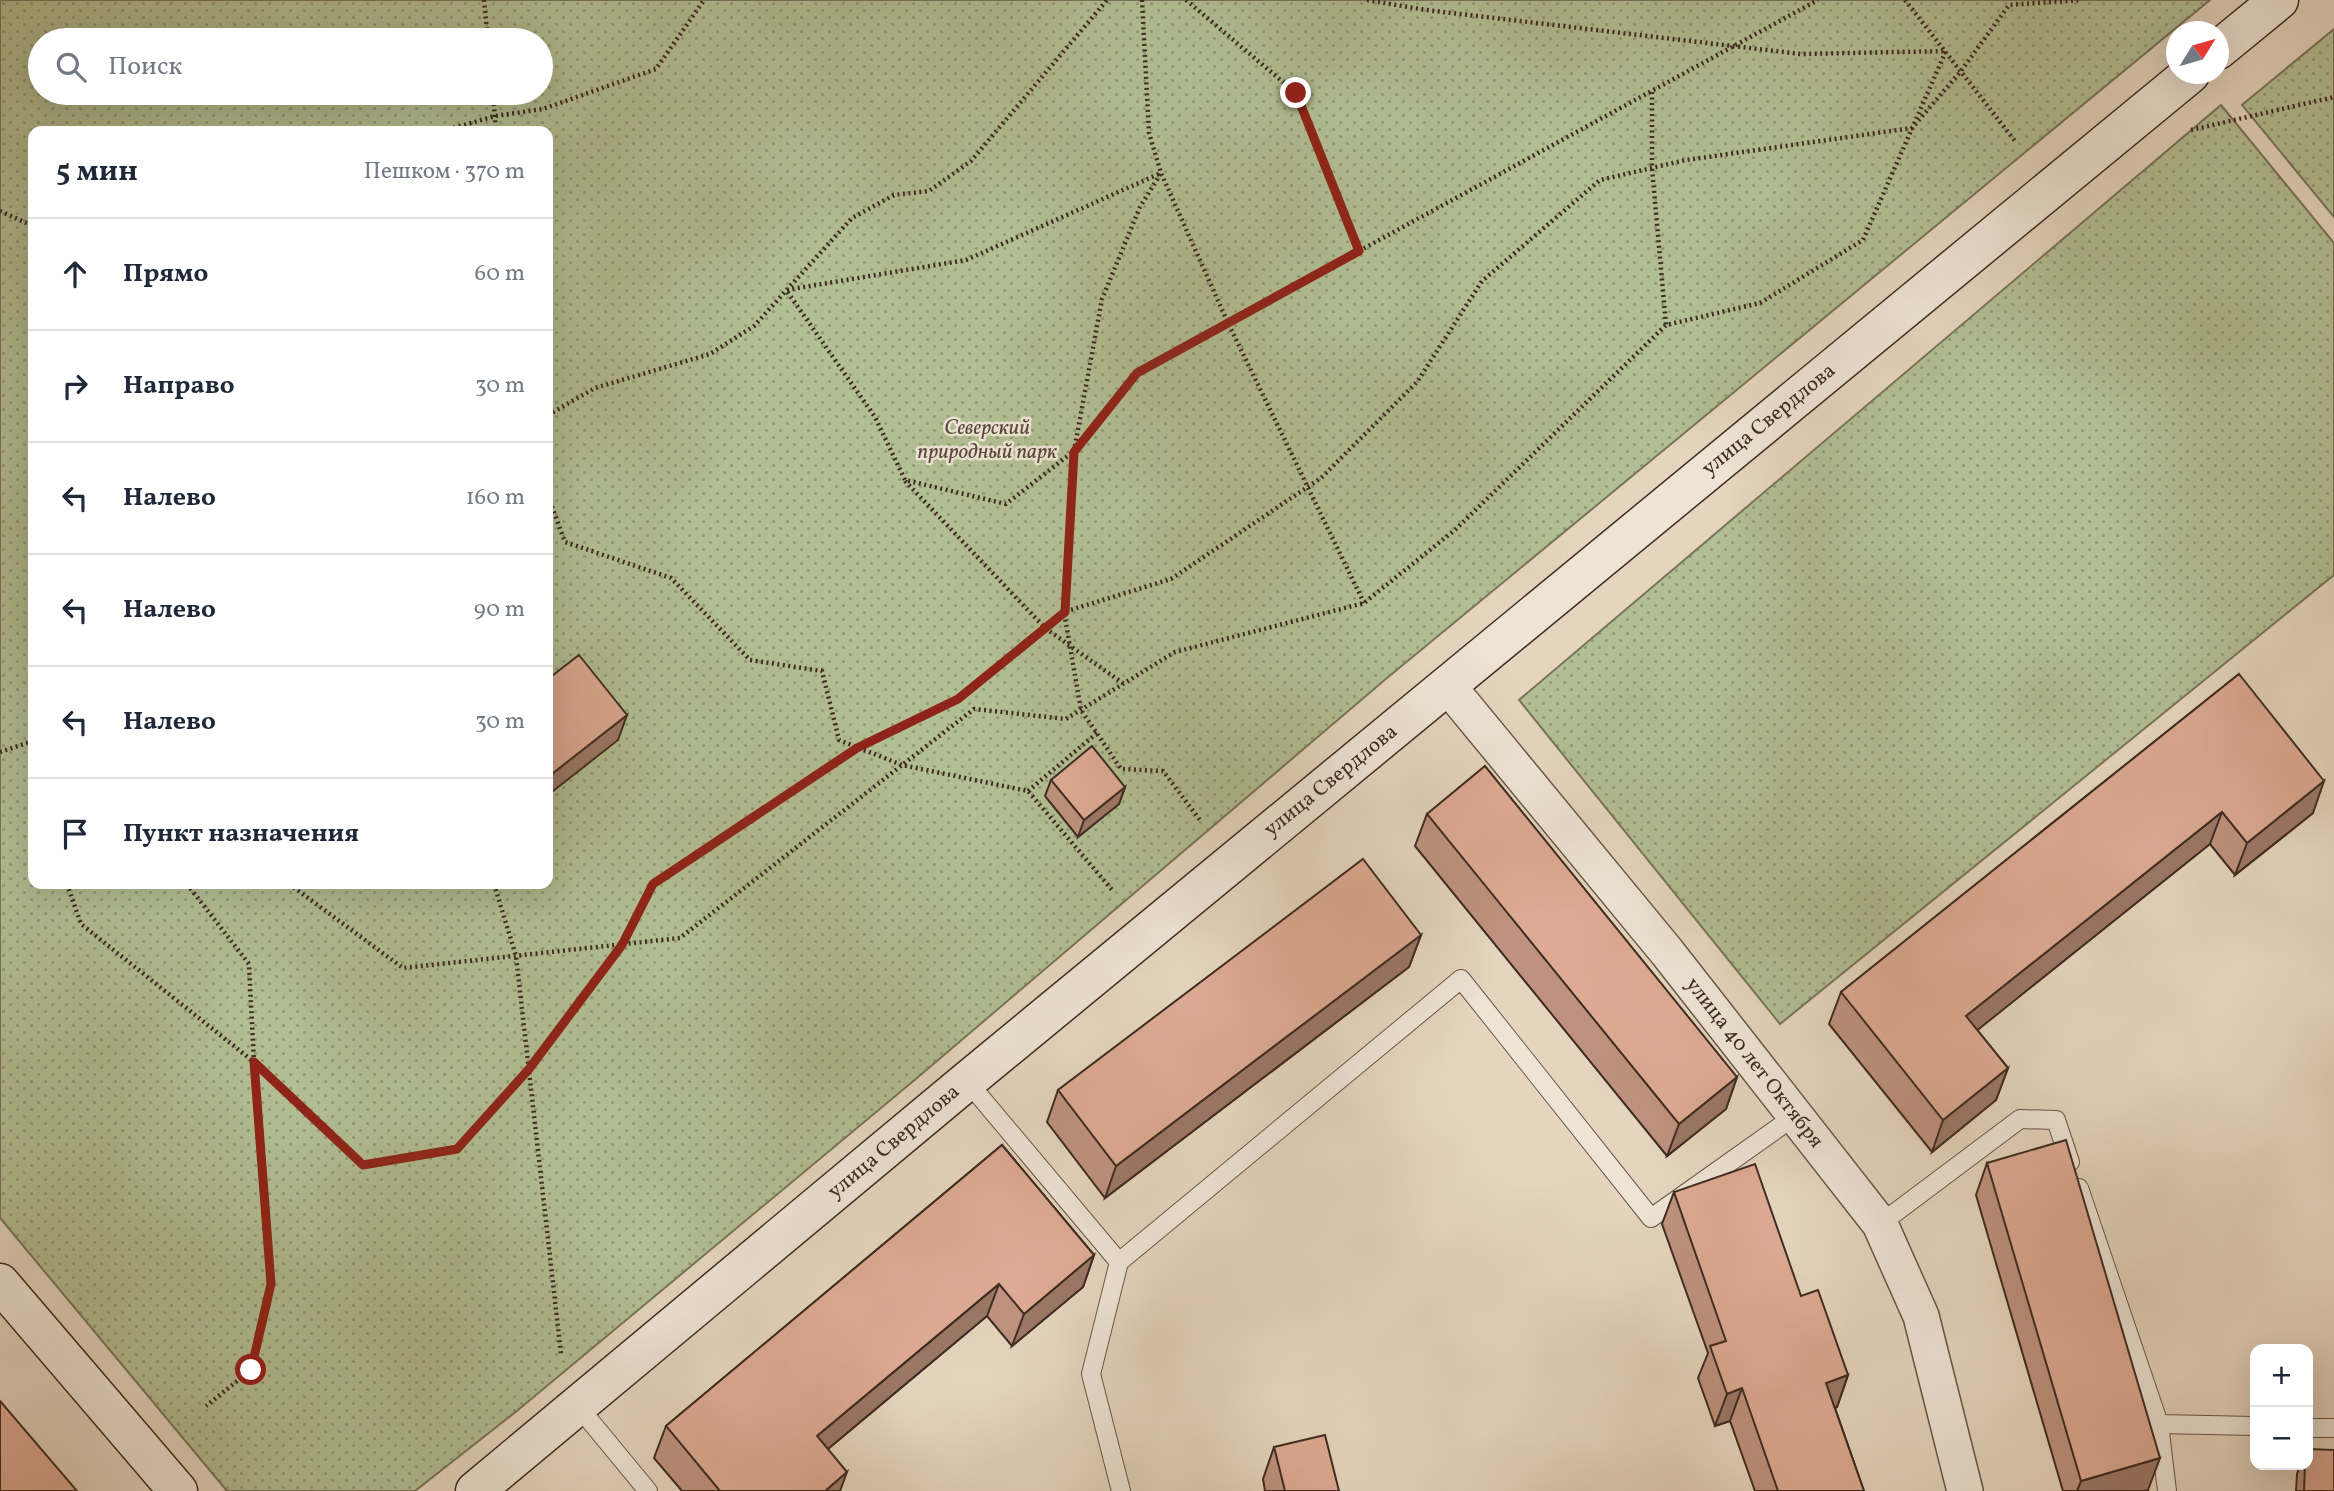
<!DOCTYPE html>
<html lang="ru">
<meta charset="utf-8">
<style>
body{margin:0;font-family:Vollkorn,serif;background:#f6f6f7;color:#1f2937}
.controls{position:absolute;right:21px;bottom:21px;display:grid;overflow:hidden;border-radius:14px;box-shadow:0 7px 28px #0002}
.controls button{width:63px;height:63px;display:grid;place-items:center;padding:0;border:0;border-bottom:2px solid #e0e1e3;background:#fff;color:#1f2937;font:35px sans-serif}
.compass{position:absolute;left:2166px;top:21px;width:63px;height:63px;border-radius:50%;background:#fff;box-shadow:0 7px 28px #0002;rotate:53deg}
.stop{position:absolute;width:21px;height:21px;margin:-16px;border:5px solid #8f2418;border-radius:50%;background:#fff}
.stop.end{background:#8f2418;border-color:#fff;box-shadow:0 2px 7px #0008}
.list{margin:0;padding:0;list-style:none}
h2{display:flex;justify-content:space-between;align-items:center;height:91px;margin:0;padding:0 28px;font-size:30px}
h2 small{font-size:23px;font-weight:400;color:#747a83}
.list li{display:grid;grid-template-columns:46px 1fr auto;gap:21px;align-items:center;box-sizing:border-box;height:112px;padding:0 28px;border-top:2px solid #e0e1e3}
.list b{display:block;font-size:26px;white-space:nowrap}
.list em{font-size:23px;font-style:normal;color:#747a83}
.icon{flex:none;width:38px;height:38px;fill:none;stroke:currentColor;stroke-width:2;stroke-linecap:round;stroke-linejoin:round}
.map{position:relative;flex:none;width:2334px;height:1491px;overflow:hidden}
.search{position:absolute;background:#fff;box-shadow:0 7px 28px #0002;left:28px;top:28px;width:525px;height:77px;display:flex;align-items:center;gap:18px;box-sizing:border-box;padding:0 24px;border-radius:38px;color:#747a83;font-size:26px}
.panel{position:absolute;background:#fff;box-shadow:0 7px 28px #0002;left:28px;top:126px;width:525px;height:763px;border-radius:14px}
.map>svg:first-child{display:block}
.park{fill:url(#park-dots);stroke:#78745a;stroke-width:2;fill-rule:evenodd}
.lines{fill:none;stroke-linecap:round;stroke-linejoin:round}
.lane-casing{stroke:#685649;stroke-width:20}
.street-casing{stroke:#685649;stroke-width:38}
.secondary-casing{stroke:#3f2b22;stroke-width:41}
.path{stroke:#3f2b22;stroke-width:4.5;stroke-dasharray:2 3.5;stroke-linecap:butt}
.lane{stroke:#eee4d5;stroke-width:18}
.street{stroke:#eee4d5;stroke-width:35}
.secondary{stroke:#eee4d5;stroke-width:38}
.wall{fill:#be927e;stroke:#3f2b22;stroke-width:2}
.shaded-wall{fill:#9b7767;stroke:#3f2b22;stroke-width:2}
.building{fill:#ddaa93;stroke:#3f2b22;stroke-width:2}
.route{stroke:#8f2418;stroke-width:9}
.labels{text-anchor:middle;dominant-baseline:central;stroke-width:5;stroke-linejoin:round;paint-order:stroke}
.street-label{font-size:21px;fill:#3f2b22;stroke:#eee4d5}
.park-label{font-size:21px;font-style:italic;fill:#564839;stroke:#eee4d5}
</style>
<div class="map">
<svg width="2334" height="1491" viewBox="0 0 2334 1491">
<defs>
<pattern id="park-dots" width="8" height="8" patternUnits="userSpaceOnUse" patternTransform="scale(1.75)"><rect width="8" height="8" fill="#b2be93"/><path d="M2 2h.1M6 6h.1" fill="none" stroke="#929b78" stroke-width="1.8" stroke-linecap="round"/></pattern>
</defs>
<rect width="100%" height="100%" fill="#e5d5be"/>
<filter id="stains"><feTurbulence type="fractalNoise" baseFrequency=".00286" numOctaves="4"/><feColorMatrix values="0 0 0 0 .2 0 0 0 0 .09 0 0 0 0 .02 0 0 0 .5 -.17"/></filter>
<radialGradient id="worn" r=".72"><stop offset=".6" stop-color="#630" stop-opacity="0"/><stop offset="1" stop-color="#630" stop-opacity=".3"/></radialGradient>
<!-- park -->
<path class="park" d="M 0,0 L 2210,0 L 1387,678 L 917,1078 L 518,1410 L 415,1491 L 227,1491 L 0,1218 ZM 40,40 L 541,40 L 541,93 L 40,93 ZM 33,131 L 548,131 L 548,884 L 33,884 Z
M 2334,29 L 2334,217 L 2242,105 Z
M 2221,105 L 2334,243 L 2334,575 L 1780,1024 L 1519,700 Z"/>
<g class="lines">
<defs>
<path id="lane" d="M 967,1081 L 1119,1262 L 1091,1374 L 1121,1491
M 2079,1188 L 2159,1424 L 2255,1426
M 1880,1224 L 2020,1119 L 2056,1120 L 2070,1162
M 1119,1262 L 1461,979 L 1651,1218 L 1795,1116
M 577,1405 L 648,1491
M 2159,1424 L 2167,1491
M 2308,1428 L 2334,1428"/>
<path id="street" d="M 1447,685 L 1667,952 L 1880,1224 L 1921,1316 L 1965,1491"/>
<path id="secondary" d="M 2218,50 L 2279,0
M 0,1283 L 178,1491
M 475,1491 L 967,1081 L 2190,74"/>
</defs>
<!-- lane casing -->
<use href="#lane" class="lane-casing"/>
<!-- street casing -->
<use href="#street" class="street-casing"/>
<!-- secondary casing -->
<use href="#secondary" class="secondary-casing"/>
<!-- path -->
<path class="path" d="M 484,0 L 488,40
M 1142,0 L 1149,133 L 1161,173 L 1140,207 L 1102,299 L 1074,451 L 1064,612 L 1081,710 L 1121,769 L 1163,771 L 1200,820
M 1186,0 L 1296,93 L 1359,251 L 1137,373 L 1074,451 L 1006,504 L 905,480 L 875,417 L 786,290 L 966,260 L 1161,173 L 1228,323 L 1364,603
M 1905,0 L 2015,141
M 1652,92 L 1652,168 L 1666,325
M 493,93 L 496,131
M 2191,130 L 2334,97
M 443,131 L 495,116 L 543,109 L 656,69 L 704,0
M 0,211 L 33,226
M 1359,251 L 1818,0
M 548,415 L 595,388 L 710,354 L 754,326 L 852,218 L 894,195 L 929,191 L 971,161 L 1107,0
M 905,481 L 1045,628 L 1124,684
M 548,496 L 565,542 L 671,578 L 750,660 L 822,671 L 839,740 L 902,765 L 1028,791 L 1113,891
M 0,752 L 33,741
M 1028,791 L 1097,733
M 67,884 L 81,924 L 254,1062 L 363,1165 L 457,1149 L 529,1069 L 622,945 L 653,884 L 857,748 L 958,699 L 1064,612 L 1171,579 L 1321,478 L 1417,382 L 1482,281 L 1600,180 L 1686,160 L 1912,128 L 1961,71 L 2009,5 L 2080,0
M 187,884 L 249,964 L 258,1142 L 271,1284 L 251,1370 L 206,1406
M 289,884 L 403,968 L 680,938 L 974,709 L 1066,719 L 1175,652 L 1364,603 L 1456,529 L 1666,325 L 1760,303 L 1863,240 L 1946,51 L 1801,54 L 1426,10 L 1367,0
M 494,884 L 516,956 L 561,1354"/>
<!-- lane -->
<use href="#lane" class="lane"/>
<!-- street -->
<use href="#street" class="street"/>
<!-- secondary -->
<use href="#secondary" class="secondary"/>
</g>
<!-- wall -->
<path class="wall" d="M 2239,674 L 2313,813 L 2235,875 L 2210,844 L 1977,1030 L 2008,1068 L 1996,1100 L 1932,1152 L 1829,1024 L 1841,992 Z
M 1051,780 L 1125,787 L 1119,804 L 1078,837 L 1045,796 Z
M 1427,814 L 1737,1077 L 1726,1109 L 1667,1156 L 1415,846 Z
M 1421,935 L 1409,967 L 1105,1198 L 1047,1122 L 1058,1090 Z
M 1002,1145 L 1094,1255 L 1083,1287 L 1012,1346 L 987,1316 L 828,1449 L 840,1491 L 682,1491 L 654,1458 L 666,1426 Z
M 1987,1163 L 2148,1490 L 2144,1491 L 2063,1491 L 1976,1195 Z
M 1674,1192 L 1801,1296 L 1848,1375 L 1837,1407 L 1835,1408 L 1864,1491 L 1755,1491 L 1730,1421 L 1715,1426 L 1698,1378 L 1708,1353 L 1662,1224 Z
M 1274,1447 L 1339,1491 L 1265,1491 L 1263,1479 Z
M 2300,1465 L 2308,1465 L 2334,1491 L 2296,1491 L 2297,1474 Z"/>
<!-- shaded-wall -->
<path class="shaded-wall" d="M 627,715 L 618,740 L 548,795 L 548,777 Z
M 2324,781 L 2313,813 L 2235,875 L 2247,843 Z
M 1125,787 L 1119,804 L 1078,837 L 1084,820 Z
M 2222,812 L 2210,844 L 1955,1048 L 1966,1016 Z
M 1421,935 L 1409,967 L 1105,1198 L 1116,1166 Z
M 2008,1068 L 1996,1100 L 1932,1152 L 1943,1120 Z
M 1737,1077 L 1726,1109 L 1667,1156 L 1679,1124 Z
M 1094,1255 L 1083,1287 L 1012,1346 L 1024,1314 Z
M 999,1284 L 987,1316 L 805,1468 L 817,1436 Z
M 1848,1375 L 1837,1407 L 1814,1415 L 1826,1383 Z
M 1742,1388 L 1730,1421 L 1715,1426 L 1727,1394 Z
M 2160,1458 L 2148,1490 L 2144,1491 L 2077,1491 L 2081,1481 Z
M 847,1472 L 840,1491 L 825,1491 Z"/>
<!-- building -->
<path class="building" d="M 579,655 L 627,715 L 548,777 L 548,679 Z
M 2239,674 L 2324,781 L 2247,843 L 2222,812 L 1966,1016 L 2008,1068 L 1943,1120 L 1841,992 Z
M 1092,746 L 1125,787 L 1084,820 L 1051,780 Z
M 1485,766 L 1737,1077 L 1679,1124 L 1427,814 Z
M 1363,859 L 1421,935 L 1116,1166 L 1058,1090 Z
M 2066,1140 L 2160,1458 L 2081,1481 L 1987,1163 Z
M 1002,1145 L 1094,1255 L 1024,1314 L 999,1284 L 817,1436 L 847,1472 L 825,1491 L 720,1491 L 666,1426 Z
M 1755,1164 L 1801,1296 L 1818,1290 L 1848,1375 L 1826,1383 L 1864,1491 L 1778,1491 L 1742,1388 L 1727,1394 L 1710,1346 L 1726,1341 L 1674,1192 Z
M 0,1401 L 77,1491 L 0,1491 Z
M 1325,1435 L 1339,1491 L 1285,1491 L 1274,1447 Z
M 2308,1449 L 2334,1450 L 2334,1491 L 2304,1491 L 2305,1465 L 2308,1465 Z"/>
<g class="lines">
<!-- route -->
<path class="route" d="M 251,1370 L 271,1284 L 254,1062 L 363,1165 L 457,1149 L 529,1069 L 622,945 L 653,884 L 857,748 L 958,699 L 1065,612 L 1074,452 L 1137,373 L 1359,251 L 1296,93"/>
</g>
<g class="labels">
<!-- street labels -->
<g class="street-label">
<text transform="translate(1769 420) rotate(-39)">улица Свердлова</text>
<text transform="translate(1331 781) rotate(-39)">улица Свердлова</text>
<text transform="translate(1754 1063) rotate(52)">улица 40 лет Октября</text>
<text transform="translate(894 1142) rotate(-40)">улица Свердлова</text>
</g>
<!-- park labels -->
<g class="park-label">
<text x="987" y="428">Северский<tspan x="987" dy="24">природный парк</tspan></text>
</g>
</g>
<rect width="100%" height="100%" filter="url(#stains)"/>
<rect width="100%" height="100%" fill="url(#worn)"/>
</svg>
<div class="controls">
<button>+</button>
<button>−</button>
</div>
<svg class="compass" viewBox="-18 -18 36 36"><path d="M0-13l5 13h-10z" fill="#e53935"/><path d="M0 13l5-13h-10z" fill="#747a83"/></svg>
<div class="stop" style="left:251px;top:1370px"></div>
<div class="stop end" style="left:1296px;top:93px"></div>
<div class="search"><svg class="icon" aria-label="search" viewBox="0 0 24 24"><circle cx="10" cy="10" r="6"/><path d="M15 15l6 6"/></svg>Поиск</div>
<section class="panel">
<h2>5 мин<small>Пешком · 370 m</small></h2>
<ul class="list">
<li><svg class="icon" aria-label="ahead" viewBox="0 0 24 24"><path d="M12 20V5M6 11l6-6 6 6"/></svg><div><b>Прямо</b></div><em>60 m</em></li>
<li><svg class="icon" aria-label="right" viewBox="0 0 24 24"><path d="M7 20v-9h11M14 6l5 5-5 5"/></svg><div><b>Направо</b></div><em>30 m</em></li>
<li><svg class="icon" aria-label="left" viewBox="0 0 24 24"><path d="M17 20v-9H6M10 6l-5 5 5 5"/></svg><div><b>Налево</b></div><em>160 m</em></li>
<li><svg class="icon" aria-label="left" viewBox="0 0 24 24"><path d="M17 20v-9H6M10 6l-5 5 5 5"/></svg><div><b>Налево</b></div><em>90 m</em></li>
<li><svg class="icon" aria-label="left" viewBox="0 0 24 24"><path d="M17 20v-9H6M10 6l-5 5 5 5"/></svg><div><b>Налево</b></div><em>30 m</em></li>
<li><svg class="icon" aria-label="arrive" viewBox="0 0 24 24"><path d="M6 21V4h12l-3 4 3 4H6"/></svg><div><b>Пункт назначения</b></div></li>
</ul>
</section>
</div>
